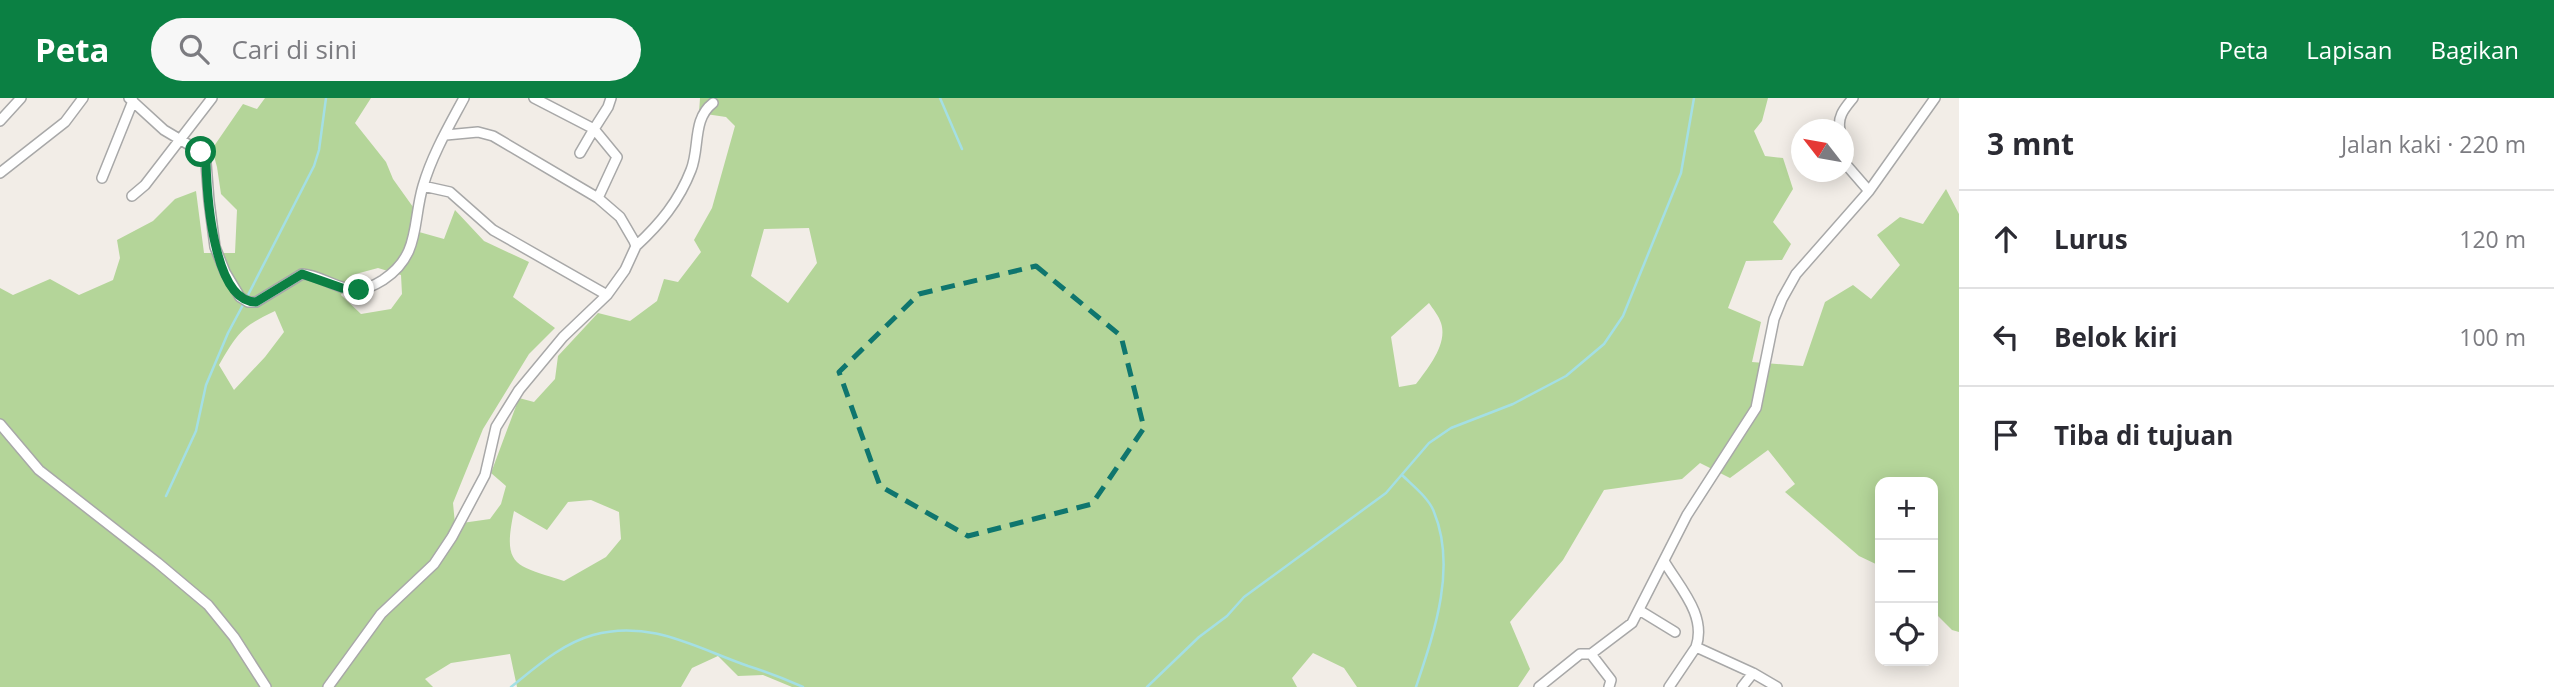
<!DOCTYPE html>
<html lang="id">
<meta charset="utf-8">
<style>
body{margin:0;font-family:"Open Sans",sans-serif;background:#f7f7f7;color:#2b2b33}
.controls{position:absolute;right:21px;bottom:21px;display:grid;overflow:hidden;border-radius:14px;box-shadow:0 4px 18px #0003}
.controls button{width:63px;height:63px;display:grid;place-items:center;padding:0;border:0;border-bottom:2px solid #e1e1e2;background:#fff;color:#2b2b33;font:35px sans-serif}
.compass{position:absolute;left:1791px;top:21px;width:63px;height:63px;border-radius:50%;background:#fff;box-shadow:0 4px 18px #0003;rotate:301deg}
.stop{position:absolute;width:21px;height:21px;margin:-16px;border:5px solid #0b8043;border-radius:50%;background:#fff}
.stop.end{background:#0b8043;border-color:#fff;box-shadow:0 2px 7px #0008}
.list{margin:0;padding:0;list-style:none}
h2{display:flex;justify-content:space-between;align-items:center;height:91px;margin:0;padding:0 28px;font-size:30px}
h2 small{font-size:23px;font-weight:400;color:#7c7c81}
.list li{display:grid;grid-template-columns:46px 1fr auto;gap:21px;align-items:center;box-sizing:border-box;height:98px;padding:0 28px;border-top:2px solid #e1e1e2}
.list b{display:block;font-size:26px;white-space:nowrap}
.list em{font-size:23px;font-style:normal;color:#7c7c81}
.icon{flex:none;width:38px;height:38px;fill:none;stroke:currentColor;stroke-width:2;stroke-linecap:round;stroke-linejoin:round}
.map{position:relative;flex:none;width:1959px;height:589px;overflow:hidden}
header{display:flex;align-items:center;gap:42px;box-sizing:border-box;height:98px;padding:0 35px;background:#0b8043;color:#fff}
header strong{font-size:33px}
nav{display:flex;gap:38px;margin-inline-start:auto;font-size:24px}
.search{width:490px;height:63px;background:#f7f7f7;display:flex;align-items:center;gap:18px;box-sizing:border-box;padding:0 24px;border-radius:38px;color:#7c7c81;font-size:26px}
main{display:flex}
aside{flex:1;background:#fff}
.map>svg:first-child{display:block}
.forest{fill:#b4d599;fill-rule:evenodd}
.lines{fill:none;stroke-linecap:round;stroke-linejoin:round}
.stream{stroke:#a4dfe4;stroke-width:2.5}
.minor-casing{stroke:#a8a8a8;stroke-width:12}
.minor{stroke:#fff;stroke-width:9}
.route{stroke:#0b8043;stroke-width:9}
.marked{fill:none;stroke:#0f766e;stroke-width:5;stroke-dasharray:14 9;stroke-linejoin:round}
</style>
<header>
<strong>Peta</strong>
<div class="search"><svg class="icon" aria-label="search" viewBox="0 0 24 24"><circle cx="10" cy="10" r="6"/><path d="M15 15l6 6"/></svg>Cari di sini</div>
<nav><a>Peta</a><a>Lapisan</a><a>Bagikan</a></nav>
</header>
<main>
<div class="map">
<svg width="1959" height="589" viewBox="0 0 1959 589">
<rect width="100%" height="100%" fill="#f2ede7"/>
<!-- forest -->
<path class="forest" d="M 265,0 L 371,0 L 355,25 L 386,64 L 393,81 L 413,109 L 412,132 L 444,141 L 455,112 L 484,143 L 529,164 L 513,199 L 555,230 L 529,256 L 483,331 L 453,405 L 455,426 L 490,421 L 501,406 L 506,388 L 491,375 L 519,300 L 534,304 L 555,281 L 558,258 L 598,215 L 630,223 L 657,203 L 664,181 L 678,184 L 701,154 L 694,142 L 712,110 L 735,28 L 726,19 L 699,15 L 700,0 L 1768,0 L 1762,23 L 1754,33 L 1765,58 L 1783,60 L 1793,91 L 1773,124 L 1791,146 L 1782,162 L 1746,163 L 1728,210 L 1761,224 L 1752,264 L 1803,268 L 1825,204 L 1853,187 L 1871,201 L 1900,167 L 1877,137 L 1900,119 L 1923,126 L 1946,91 L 1959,116 L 1959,534 L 1952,532 L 1933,513 L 1933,384 L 1880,384 L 1880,468 L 1859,458 L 1785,394 L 1795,386 L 1768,352 L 1730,380 L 1700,365 L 1682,381 L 1604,392 L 1563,462 L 1510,524 L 1530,571 L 1518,589 L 1357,589 L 1344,570 L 1313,555 L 1292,580 L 1297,589 L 792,589 L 763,577 L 738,578 L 718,558 L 692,570 L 681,589 L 517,589 L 510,556 L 451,565 L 425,581 L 433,589 L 0,589 L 0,190 L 13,197 L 50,181 L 79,197 L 113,182 L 120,160 L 117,142 L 153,123 L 175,101 L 196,93 L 204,155 L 235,155 L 237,112 L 221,96 L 217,69 L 212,51 L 243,6 L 257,11 ZM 809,130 L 817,165 L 788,205 L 751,178 L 764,131 ZM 378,170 L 401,177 L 402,196 L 391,211 L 361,216 L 341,197 L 352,177 ZM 1429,205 C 1433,211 1439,218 1441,225 C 1448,246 1428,270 1416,286 L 1399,289 L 1391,239 ZM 275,213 L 284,234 L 265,259 L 234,292 L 219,267 C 238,235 241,229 275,213 ZM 591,402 L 619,414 L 621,441 L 606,459 L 564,483 C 515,467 502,469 514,413 L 547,432 L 568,404 Z"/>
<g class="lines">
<!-- stream -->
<path class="stream" d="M 940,0 L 962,51
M 247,199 L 314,68 L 319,52 L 326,0
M 1402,377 C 1412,387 1429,400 1434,414 C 1457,470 1434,535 1416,589
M 166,398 L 196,333 L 206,287 L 228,235 L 244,205
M 511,589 C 536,569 561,546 593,537 C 650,521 696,550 748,568 C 767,574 785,581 803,589
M 1147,589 L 1199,539 L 1227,518 L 1244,499 L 1386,395 L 1429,345 L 1451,330 L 1513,306 L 1566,278 L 1604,246 L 1623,218 L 1681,75 L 1694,0"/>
<defs>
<path id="minor" d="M 129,0 L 164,32 L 201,54 L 206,65 L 209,103 L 215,149 L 225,174 L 240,199 L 248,204 L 256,204 L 302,176 C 321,177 337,192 358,192 C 367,191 375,187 383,182 C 421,157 412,125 423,88 C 432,57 449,28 464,0
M 534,0 L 594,31 L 580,55
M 0,23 L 21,0
M 1840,32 C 1837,18 1845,10 1853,0
M 446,37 L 478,34 L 493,38 L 598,100
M 1843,63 L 1869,93
M 0,75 L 65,24 L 83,0
M 102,80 L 133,3
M 423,88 L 450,94 L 493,132 L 607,197
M 132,98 L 145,87 L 212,0
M 636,148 C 660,126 679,103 691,72 C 700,50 692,21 713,5
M 0,326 L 39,372 L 158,465 L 208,507 L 234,539 L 266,589
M 1664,463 C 1679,489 1707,517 1696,549
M 1639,512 L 1675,534
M 1591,556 L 1611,582 L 1609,589
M 328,589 L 381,516 L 434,466 L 452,439 L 485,377 L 496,329 L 519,292 L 563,239 L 607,197 L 625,172 L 636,148 L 634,143 L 620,119 L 598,100 L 617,59 L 594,31 L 608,9 L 611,0
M 1539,589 L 1580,556 L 1591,556 L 1632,525 L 1687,417 L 1756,310 L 1774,221 L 1782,201 L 1796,176 L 1869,93 L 1935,0
M 1669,589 L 1696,549 L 1753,575 L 1777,589
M 1742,589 L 1753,575"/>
</defs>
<!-- minor casing -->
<use href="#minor" class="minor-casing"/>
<!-- minor -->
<use href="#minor" class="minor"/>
</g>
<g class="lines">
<!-- route -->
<path class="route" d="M 201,54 L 206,65 C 207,96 213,204 256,204 L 302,176 L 342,190 L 359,192"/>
</g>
<!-- marked area -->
<path class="marked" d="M 1036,168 L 1121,238 L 1144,330 L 1092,406 L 968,438 L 880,388 L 839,274 L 919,196 Z"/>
</svg>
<div class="controls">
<button>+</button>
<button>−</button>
<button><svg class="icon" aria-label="locate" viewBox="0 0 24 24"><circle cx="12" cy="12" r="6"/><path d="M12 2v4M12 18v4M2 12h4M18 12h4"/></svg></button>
</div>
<svg class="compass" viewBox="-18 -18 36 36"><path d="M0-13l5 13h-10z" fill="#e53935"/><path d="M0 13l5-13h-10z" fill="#7c7c81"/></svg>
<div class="stop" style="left:201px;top:54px"></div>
<div class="stop end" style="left:359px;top:192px"></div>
</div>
<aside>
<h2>3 mnt<small>Jalan kaki · 220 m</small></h2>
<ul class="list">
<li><svg class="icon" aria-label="ahead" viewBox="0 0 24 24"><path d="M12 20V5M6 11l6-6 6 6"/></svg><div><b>Lurus</b></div><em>120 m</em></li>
<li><svg class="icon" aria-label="left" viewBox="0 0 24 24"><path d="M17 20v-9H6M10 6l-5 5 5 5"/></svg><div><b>Belok kiri</b></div><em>100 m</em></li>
<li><svg class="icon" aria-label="arrive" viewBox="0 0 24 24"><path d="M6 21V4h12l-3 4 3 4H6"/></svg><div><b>Tiba di tujuan</b></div></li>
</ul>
</aside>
</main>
